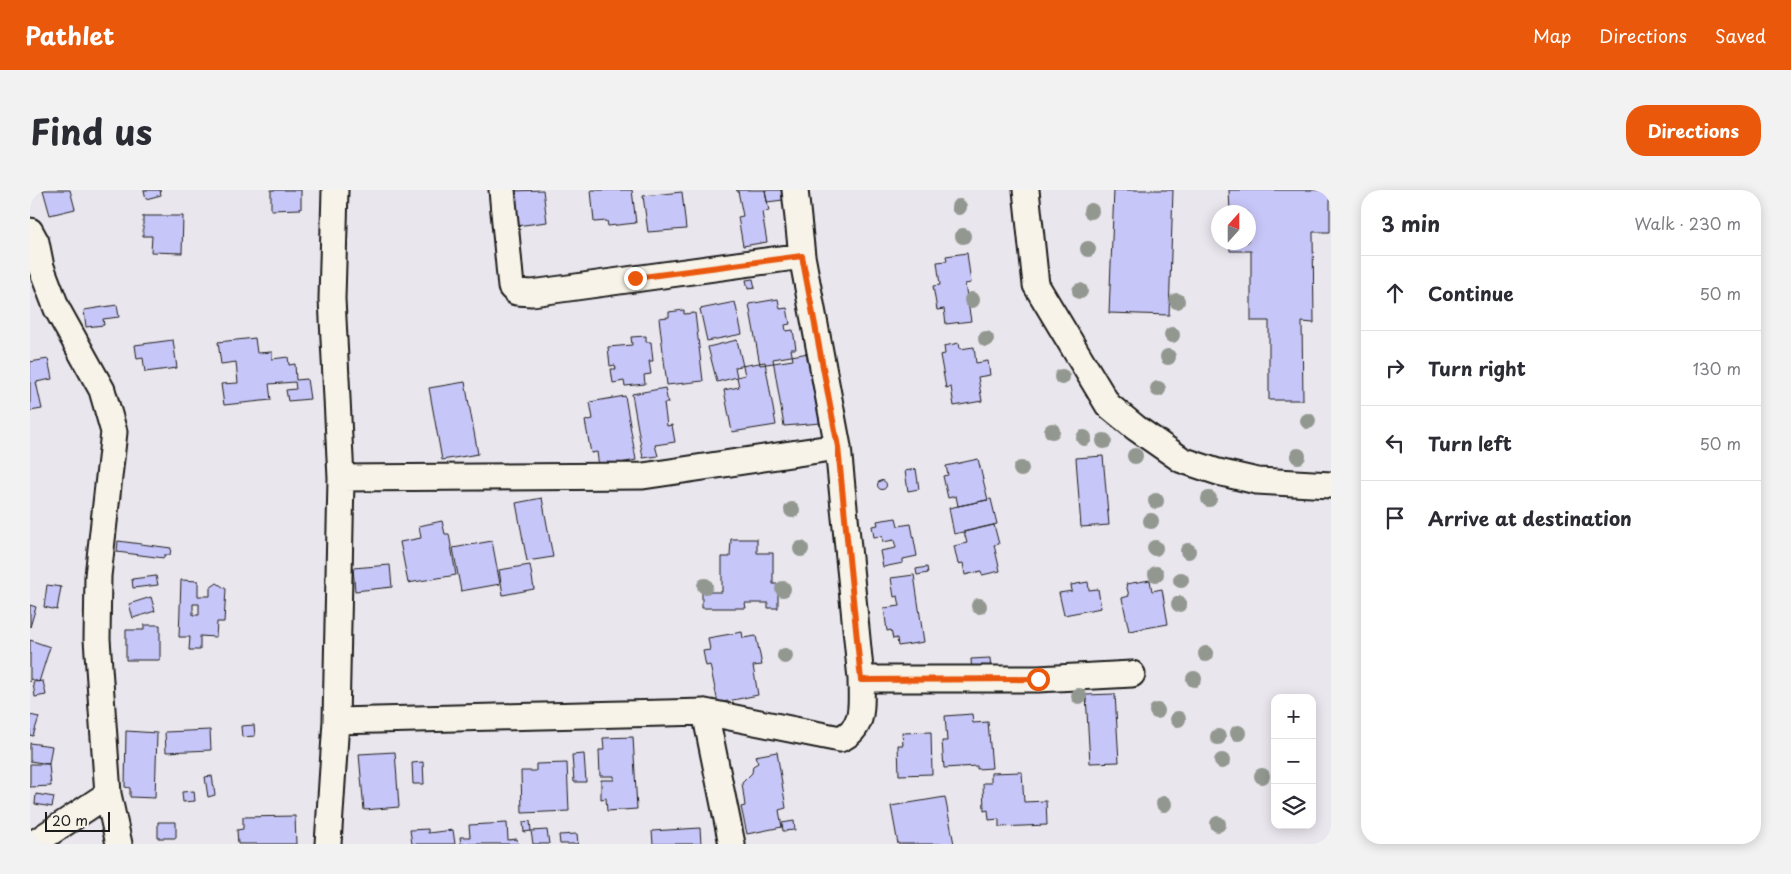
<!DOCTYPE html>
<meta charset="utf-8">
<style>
body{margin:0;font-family:"Playpen Sans",sans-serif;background:#f2f2f3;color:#2b2b33}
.controls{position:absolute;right:15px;bottom:15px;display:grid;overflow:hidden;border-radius:10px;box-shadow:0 2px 12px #0003}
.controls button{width:45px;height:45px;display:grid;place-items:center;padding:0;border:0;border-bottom:1px solid #e1e1e2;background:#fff;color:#2b2b33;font:25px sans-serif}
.compass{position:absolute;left:1181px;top:15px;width:45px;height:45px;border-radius:50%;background:#fff;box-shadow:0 2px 12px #0003;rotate:21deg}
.scale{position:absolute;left:15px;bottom:12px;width:65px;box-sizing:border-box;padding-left:5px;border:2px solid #1c1c1c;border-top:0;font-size:14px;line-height:18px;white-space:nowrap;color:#1c1c1c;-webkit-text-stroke:4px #f7f3e8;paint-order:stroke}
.stop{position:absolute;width:15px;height:15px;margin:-11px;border:4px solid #ea580c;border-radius:50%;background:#fff}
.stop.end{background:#ea580c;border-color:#fff;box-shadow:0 1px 5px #0008}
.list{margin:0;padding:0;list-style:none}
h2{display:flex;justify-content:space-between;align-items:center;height:65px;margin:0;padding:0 20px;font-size:21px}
h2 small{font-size:16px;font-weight:400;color:#7c7c81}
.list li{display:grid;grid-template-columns:32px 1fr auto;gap:15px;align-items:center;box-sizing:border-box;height:75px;padding:0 20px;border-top:1px solid #e1e1e2}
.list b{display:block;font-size:19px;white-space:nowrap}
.list em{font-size:16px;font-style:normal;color:#7c7c81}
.icon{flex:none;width:28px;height:28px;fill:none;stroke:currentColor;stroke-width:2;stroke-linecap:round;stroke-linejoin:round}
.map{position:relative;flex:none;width:1301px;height:654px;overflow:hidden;border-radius:20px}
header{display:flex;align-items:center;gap:30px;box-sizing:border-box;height:70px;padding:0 25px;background:#ea580c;color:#fff}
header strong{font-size:24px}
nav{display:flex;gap:28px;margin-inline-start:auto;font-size:18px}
.intro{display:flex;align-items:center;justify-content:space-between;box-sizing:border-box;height:120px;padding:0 30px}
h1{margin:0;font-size:35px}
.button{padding:12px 22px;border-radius:20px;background:#ea580c;color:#fff;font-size:18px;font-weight:700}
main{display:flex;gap:30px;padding:0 30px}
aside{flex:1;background:#fff;border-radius:20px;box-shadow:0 2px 12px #0003}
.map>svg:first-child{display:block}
.building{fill:#c7c6f8;stroke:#1c1c1c;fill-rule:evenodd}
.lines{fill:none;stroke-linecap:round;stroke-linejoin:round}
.minor-casing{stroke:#1c1c1c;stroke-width:29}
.minor{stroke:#f7f3e8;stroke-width:25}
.tree{fill:#929890}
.route{stroke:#ea580c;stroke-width:6}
</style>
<header>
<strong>Pathlet</strong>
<nav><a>Map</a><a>Directions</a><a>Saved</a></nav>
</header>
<div class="intro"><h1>Find us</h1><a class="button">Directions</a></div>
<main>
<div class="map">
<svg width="1301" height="654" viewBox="0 0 1301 654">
<rect width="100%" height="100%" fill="#e9e6ed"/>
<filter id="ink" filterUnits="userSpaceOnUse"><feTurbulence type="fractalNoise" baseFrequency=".02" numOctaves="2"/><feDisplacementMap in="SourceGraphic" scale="10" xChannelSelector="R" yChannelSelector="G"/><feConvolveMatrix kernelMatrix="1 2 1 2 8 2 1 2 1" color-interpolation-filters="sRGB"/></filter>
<g filter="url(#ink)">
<!-- building -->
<path class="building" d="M 13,0 L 40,0 L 45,19 L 20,25 Z
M 114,0 L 130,0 L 131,5 L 116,9 Z
M 241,0 L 271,0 L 271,19 L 241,20 Z
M 513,0 L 517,32 L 486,36 L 483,1 Z
M 561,0 L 602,0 L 606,33 L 578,36 L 577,31 L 564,32 Z
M 706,0 L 735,0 L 739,21 L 732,22 L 737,52 L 713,56 L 708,27 L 713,26 L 708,1 Z
M 735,0 L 752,0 L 753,10 L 737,12 Z
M 1084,0 L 1143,0 L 1139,125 L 1079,123 Z
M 1199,0 L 1300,0 L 1300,42 L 1283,42 L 1284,133 L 1272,132 L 1273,210 L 1239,210 L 1239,131 L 1221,131 L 1221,61 L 1200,61 L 1200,52 L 1218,52 L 1218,22 L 1200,22 Z
M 652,2 L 656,39 L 618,42 L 613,6 Z
M 113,26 L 153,26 L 152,63 L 121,62 L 122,46 L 113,46 Z
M 937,63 L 941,93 L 935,94 L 941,131 L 916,134 L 914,119 L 907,120 L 903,96 L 910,95 L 907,72 L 917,71 L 916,66 Z
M 723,89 L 725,98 L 718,99 L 716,90 Z
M 748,109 L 750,119 L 757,118 L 760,134 L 755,135 L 756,141 L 763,140 L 766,159 L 761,159 L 763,170 L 730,175 L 719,114 Z
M 705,112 L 712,144 L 677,151 L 670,119 Z
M 87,115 L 89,127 L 73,129 L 74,135 L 56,137 L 54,120 Z
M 654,120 L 654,124 L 665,123 L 673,191 L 637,195 L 629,128 L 639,127 L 639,122 Z
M 616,146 L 616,152 L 621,152 L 623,171 L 619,171 L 621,184 L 614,185 L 615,194 L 595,196 L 594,191 L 583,193 L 581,179 L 586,179 L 585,175 L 580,176 L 578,157 L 602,155 L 601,147 Z
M 225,148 L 227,163 L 242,162 L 242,169 L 258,167 L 259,175 L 265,174 L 266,190 L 277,189 L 280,209 L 258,211 L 256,200 L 266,199 L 265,192 L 239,194 L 241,210 L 194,215 L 191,194 L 208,193 L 206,172 L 191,174 L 188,152 Z
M 143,150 L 147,178 L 115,182 L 113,168 L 107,169 L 105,155 Z
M 707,150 L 715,185 L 687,192 L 678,157 Z
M 929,153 L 930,159 L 944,157 L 946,173 L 958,171 L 960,185 L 948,187 L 952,211 L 924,216 L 921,197 L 916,198 L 910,165 L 915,164 L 914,156 Z
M 779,163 L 791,233 L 754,236 L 743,169 Z
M 18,169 L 22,189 L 6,192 L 12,219 L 0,221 L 0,172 Z
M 735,172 L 746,235 L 702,242 L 694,200 L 709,197 L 705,177 Z
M 435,192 L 448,264 L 412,270 L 399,198 Z
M 635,198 L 638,213 L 634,213 L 637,236 L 642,235 L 645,252 L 625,255 L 628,266 L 613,268 L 602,204 Z
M 595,206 L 606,270 L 569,277 L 567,262 L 561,263 L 555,231 L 563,229 L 560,212 Z
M 1073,266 L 1079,335 L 1051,337 L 1046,268 Z
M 948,269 L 958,310 L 928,316 L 926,306 L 918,308 L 913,286 L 918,285 L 916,276 Z
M 886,279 L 889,299 L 878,301 L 875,281 Z
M847.5 295a4.5 4.5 0 1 1 9 0a4.5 4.5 0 1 1-9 0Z
M 512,308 L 523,367 L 497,371 L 486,313 Z
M 961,309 L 967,334 L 924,344 L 919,318 Z
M 866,328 L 868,336 L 881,334 L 887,366 L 873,369 L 873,373 L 853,377 L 850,361 L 866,358 L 864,350 L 853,352 L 852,346 L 844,347 L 842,336 L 848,335 L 847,331 Z
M 412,331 L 415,344 L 419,344 L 426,385 L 378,393 L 370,352 L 391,348 L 389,336 Z
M 964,335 L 969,354 L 964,355 L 970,381 L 952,385 L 951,381 L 935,385 L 933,373 L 928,374 L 924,356 L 937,353 L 934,342 Z
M 701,349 L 727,349 L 727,363 L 743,363 L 743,394 L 748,394 L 748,418 L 738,418 L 738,413 L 715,413 L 716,418 L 672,418 L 672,402 L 692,402 L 692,367 L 700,367 Z
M 88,351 L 141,358 L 140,365 L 134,365 L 134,368 L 87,362 Z
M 462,351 L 470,394 L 431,401 L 423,358 Z
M 360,375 L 362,397 L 325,401 L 323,378 Z
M 500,375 L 504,399 L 473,405 L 469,380 Z
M 897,377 L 898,383 L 887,385 L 886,379 Z
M 884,385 L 894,452 L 868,456 L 867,448 L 863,449 L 861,440 L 857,441 L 854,418 L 870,416 L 868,406 L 864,407 L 861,388 Z
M 126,386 L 128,395 L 103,398 L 102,389 Z
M 151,390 L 168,391 L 168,406 L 180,406 L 180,398 L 187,393 L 196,399 L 194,432 L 187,432 L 186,447 L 170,446 L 170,460 L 159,460 L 160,447 L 149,447 ZM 163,414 L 169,414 L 169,425 L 163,425 Z
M 1120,390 L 1122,401 L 1132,399 L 1138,434 L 1099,441 L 1092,408 L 1099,406 L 1096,394 Z
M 1058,392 L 1059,400 L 1068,399 L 1071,418 L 1034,425 L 1029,403 L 1042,401 L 1041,395 Z
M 17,395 L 31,397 L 27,420 L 14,417 Z
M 121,407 L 125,421 L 103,428 L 99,414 Z
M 0,415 L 6,417 L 0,437 Z
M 114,435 L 130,435 L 130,470 L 96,470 L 96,440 L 114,440 Z
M 712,442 L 713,448 L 726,446 L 732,475 L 723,476 L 728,505 L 688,513 L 680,475 L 676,476 L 673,461 L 680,460 L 678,448 Z
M 0,450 L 20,457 L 9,492 L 1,489 L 0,492 Z
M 960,468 L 961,482 L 942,484 L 941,469 Z
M 13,491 L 16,505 L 5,507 L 3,492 Z
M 1085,504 L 1089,572 L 1060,573 L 1056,505 Z
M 942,524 L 943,533 L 958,532 L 962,578 L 947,579 L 947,576 L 914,578 L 912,551 L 917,551 L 915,526 Z
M 0,525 L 9,527 L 3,546 L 0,545 Z
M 224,535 L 225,546 L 212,547 L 211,536 Z
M 180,540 L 181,560 L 136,562 L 135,542 Z
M 96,541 L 127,543 L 125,608 L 100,607 L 100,598 L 95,597 Z
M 901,542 L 902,584 L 869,585 L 868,555 L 873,555 L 872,543 Z
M 603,547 L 607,619 L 577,621 L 576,608 L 571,609 L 571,590 L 584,590 L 584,586 L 570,586 L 569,560 L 574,560 L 573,548 Z
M 0,553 L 22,556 L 19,574 L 0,571 Z
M 365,562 L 369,617 L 334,620 L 329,564 Z
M 747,562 L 756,618 L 749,620 L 752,637 L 717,644 L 711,617 L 715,616 L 712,593 L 722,583 L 723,576 L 728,573 L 725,566 Z
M 554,564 L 556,592 L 544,592 L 542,565 Z
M 393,572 L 394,594 L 383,594 L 382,573 Z
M 537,573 L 539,621 L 492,623 L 491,581 L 506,581 L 506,574 Z
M 0,574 L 19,574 L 21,596 L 0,597 Z
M 992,582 L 994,612 L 1016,611 L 1017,635 L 969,637 L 969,629 L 959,630 L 958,620 L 954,621 L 953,593 L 961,593 L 961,583 Z
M 182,586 L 185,605 L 178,607 L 175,587 Z
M 164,601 L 165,611 L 153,612 L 152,602 Z
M 6,604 L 24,607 L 22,617 L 5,614 Z
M 915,607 L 924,654 L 868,654 L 861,616 Z
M 265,626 L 266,654 L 208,654 L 207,640 L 213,639 L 213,627 Z
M 500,631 L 501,641 L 494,642 L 493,632 Z
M 764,631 L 765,640 L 753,641 L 752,633 Z
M 128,632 L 146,632 L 146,648 L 128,648 Z
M 477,633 L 478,650 L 487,649 L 488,654 L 431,654 L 430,647 L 440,647 L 439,635 Z
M 670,638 L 671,654 L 623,654 L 622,641 Z
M 398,639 L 398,643 L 423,640 L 425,654 L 382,654 L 380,640 Z
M 517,640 L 519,654 L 503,654 L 501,641 Z
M 547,644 L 548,654 L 530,654 L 529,645 Z"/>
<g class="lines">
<defs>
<path id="minor" d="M 472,0 L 481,97 L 486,102 L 502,103 L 772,66
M 996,0 L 1006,95 L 1078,215 L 1106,238 L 1152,270 L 1188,282 L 1227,291 L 1301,295
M 0,41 L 6,52 L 11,77 L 27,119 L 72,200 L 84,242 L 68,386 L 67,449 L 78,604 L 89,654
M 311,288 L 613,286 L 808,257
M 831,489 L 1008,489 L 1102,484
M 675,522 L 702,654
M 306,531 L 675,522 L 810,549 C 836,538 831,513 831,489 L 808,257 L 772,66 L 765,0
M 3,654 L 78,604
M 298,654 L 306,531 L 311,288 L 302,109 L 305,0"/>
</defs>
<!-- minor casing -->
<use href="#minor" class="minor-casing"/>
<!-- minor -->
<use href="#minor" class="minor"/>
</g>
<!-- trees -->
<g class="tree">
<circle cx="929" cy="17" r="8"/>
<circle cx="1061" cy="21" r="8"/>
<circle cx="933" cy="46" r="8"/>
<circle cx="1058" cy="59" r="8"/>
<circle cx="1050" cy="101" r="8"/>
<circle cx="942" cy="110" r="8"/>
<circle cx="1147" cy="111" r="8"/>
<circle cx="1142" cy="145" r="8"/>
<circle cx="956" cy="149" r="8"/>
<circle cx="1138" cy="167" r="8"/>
<circle cx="1032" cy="187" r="8"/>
<circle cx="1128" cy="199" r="8"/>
<circle cx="1278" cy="231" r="8"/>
<circle cx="1022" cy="241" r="8"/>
<circle cx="1054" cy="248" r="8"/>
<circle cx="1074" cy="251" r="8"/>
<circle cx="1105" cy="266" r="8"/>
<circle cx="1268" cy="266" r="8"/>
<circle cx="991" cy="279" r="8"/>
<circle cx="1179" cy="309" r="8"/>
<circle cx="1126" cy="311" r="8"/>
<circle cx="762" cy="320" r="8"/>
<circle cx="1121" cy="331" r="8"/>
<circle cx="1125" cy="358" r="8"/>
<circle cx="771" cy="359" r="8"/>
<circle cx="1158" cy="361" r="8"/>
<circle cx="1126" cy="384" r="8"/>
<circle cx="1151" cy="390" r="8"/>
<circle cx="675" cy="396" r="8"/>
<circle cx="753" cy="399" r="8"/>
<circle cx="1149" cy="414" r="8"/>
<circle cx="949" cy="416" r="8"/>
<circle cx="1176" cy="464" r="8"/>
<circle cx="755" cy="466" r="8"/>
<circle cx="1164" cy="489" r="8"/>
<circle cx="1049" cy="506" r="8"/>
<circle cx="1127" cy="521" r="8"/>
<circle cx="1148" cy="529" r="8"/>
<circle cx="1208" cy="543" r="8"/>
<circle cx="1188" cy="547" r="8"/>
<circle cx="1192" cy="571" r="8"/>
<circle cx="1232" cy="586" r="8"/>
<circle cx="1134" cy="614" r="8"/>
<circle cx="1188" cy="634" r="8"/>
</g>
</g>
<g class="lines" filter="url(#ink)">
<!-- route -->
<path class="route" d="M 605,88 L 772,66 L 808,257 L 831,490 L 1008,489"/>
</g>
</svg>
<div class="controls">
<button>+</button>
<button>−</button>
<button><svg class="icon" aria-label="layers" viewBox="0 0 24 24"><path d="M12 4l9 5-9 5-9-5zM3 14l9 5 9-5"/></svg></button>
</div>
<svg class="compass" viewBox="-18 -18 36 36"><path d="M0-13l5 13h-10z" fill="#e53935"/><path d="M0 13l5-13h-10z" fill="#7c7c81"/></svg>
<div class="scale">20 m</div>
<div class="stop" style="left:1008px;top:489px"></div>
<div class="stop end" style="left:605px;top:88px"></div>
</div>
<aside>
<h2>3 min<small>Walk · 230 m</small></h2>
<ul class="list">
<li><svg class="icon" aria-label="ahead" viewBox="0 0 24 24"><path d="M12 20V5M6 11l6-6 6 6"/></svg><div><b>Continue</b></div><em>50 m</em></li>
<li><svg class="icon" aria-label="right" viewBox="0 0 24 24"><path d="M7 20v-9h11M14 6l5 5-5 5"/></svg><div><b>Turn right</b></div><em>130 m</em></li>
<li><svg class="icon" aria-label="left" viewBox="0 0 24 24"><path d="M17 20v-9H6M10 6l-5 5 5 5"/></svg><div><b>Turn left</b></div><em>50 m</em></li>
<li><svg class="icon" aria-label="arrive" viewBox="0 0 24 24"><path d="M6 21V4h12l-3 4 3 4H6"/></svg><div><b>Arrive at destination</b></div></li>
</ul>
</aside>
</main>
